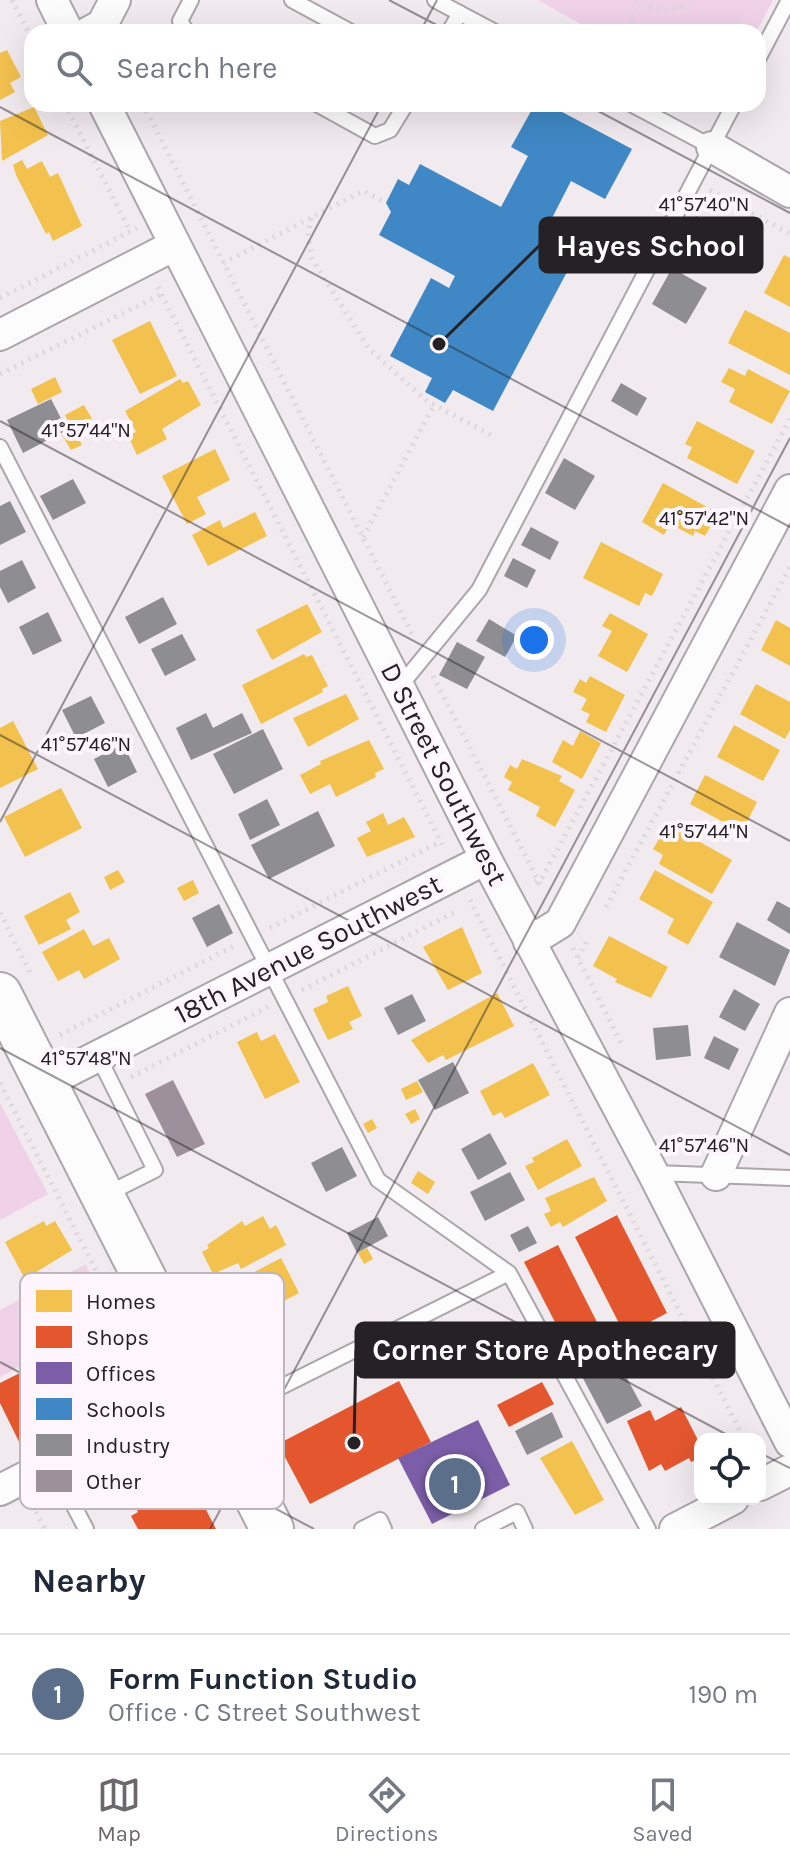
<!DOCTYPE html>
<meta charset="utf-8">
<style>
body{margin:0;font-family:Karla,sans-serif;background:#f6f6f7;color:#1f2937}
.controls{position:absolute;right:24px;bottom:24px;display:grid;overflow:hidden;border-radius:16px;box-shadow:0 8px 32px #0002}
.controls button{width:72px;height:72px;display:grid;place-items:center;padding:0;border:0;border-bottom:2px solid #e0e1e3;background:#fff;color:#1f2937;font:40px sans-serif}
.you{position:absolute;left:534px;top:640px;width:28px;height:28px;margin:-20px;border:6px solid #fff;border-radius:50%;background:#1a73e8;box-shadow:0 0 0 12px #1a73e833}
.badge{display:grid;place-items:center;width:52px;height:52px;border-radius:50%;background:#6c676b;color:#fff;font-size:26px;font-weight:700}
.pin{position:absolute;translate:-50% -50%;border:4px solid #fff;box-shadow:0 2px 8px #0006}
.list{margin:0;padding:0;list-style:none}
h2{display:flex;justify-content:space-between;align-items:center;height:104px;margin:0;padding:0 32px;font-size:34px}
h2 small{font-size:26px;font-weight:400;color:#747a83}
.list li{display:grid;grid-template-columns:52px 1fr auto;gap:24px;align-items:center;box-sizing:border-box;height:120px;padding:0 32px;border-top:2px solid #e0e1e3}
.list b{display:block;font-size:30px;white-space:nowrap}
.list p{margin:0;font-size:26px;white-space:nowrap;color:#747a83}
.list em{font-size:26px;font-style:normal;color:#747a83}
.icon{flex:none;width:44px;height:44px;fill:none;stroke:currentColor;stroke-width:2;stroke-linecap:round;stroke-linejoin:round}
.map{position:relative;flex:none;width:790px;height:1529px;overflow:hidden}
.search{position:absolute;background:#fff;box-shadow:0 8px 32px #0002;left:24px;right:24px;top:24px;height:88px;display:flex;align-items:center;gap:20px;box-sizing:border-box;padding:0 28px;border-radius:24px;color:#747a83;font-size:30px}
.sheet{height:224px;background:#fff}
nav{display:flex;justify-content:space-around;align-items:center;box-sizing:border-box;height:112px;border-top:2px solid #e0e1e3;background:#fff;font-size:22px;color:#747a83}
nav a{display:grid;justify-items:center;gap:4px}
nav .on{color:#6c676b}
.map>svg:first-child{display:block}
.green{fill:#efd1e8}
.homes{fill:#f2c14e}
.shops{fill:#e4572e}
.offices{fill:#7b5ea7}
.schools{fill:#3f88c5}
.industry{fill:#8d8d92}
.building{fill:#9e909b}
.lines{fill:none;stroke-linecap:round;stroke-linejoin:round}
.service-casing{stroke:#aba6aa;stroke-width:18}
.minor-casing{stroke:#aba6aa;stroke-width:34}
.secondary-casing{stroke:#aba6aa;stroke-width:46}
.path{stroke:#dad8da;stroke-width:5;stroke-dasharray:2 6;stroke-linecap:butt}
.service{stroke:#fdfcfd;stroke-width:14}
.minor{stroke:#fdfcfd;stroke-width:30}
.secondary{stroke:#fdfcfd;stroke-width:42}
.ticks{fill:none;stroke:#252124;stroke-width:2;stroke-opacity:0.45}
.labels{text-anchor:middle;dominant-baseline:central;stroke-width:8;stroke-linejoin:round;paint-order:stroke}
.street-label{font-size:28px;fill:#252124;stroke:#fef6fc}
.key{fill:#fef6fc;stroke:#bdb6bb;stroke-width:2}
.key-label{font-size:22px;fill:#252124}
.ticks-label{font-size:20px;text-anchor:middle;fill:#252124;stroke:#fef6fc;stroke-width:8;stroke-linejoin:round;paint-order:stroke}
.leader{fill:none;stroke:#252124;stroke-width:3}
.callout-dot{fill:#252124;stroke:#fef6fc;stroke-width:3}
.callout{fill:#252124;stroke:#252124;stroke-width:3}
.callout-label{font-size:30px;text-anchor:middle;font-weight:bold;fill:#fff}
</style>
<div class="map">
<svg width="790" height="1529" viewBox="0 0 790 1529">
<rect width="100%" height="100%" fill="#f1eaef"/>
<!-- green -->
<path class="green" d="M 538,0 L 773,0 L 756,32 L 595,32 Z
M 0,1103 L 48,1194 L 0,1220 Z
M 86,1264 L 107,1320 L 0,1377 L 0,1310 Z"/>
<!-- homes -->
<path class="homes" d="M 7,50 L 21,77 L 10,83 L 15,92 L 0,100 L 0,53 Z
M 34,107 L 48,135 L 2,161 L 0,121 Z
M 22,160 L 27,169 L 42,161 L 50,177 L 58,173 L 82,226 L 53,241 L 49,232 L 46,234 L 16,175 L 13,165 Z
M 784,255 L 790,258 L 790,307 L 764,293 Z
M 745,310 L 790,333 L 790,375 L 728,343 Z
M 150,321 L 177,376 L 140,394 L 112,340 Z
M 729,368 L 745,376 L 748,369 L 790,391 L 772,424 L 729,402 L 735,389 L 721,382 Z
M 55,377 L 62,392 L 38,404 L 31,389 Z
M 180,379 L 183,383 L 188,381 L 201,405 L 162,429 L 167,439 L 137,455 L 128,436 L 136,432 L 125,411 Z
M 84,405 L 92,419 L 72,429 L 65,415 Z
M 697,421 L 755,451 L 737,484 L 687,458 L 692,447 L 685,444 Z
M 74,429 L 82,445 L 71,450 L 62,435 Z
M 215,449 L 230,480 L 197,497 L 206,514 L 187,524 L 162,476 Z
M 663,483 L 718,513 L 705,536 L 695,531 L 693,536 L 670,524 L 664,535 L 642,522 Z
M 255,512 L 267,536 L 208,566 L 192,535 L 220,520 L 223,528 Z
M 601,542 L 663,574 L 652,596 L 645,593 L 639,606 L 583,578 Z
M 307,604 L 322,632 L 272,660 L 256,630 Z
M 610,613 L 648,634 L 627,672 L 598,656 L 612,631 L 602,626 Z
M 776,620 L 790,628 L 790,666 L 761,650 Z
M 304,654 L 306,657 L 312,655 L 328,686 L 322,689 L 323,692 L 261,724 L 242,685 Z
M 590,676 L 625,695 L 606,732 L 586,722 L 590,714 L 581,710 L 587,699 L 573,692 L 580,679 L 586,683 Z
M 756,684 L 790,702 L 790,730 L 785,739 L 740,714 Z
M 346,694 L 359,719 L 308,747 L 293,718 Z
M 13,721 L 38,769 L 0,788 L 0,728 Z
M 734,725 L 780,750 L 763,781 L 717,757 Z
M 580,731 L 601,743 L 582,779 L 552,762 L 563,740 L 573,746 Z
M 369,740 L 384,769 L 375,773 L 376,777 L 336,797 L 330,784 L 310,794 L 300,775 L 321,764 L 320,761 Z
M 522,759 L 562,776 L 559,781 L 575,790 L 555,827 L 536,816 L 540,807 L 508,790 L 512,782 L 504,777 L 510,765 L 517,769 Z
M 705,775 L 757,802 L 742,832 L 690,804 Z
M 61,788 L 82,828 L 25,857 L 4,817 Z
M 383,813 L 388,825 L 404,817 L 415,837 L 367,857 L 357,838 L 371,831 L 366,822 Z
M 668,824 L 732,860 L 712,894 L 659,864 L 663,855 L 653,849 Z
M 118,870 L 125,882 L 110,890 L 104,877 Z
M 655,870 L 713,902 L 688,945 L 667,933 L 674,919 L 639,899 Z
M 193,880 L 199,893 L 184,901 L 177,888 Z
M 70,892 L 80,912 L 66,920 L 71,929 L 39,945 L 24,916 Z
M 462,927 L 482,973 L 448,990 L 423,947 Z
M 84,929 L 93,946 L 109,938 L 120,959 L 84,979 L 79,970 L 58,981 L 42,952 Z
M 609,936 L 668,967 L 651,998 L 615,982 L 617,979 L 593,966 Z
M 348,986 L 362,1016 L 349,1022 L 353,1029 L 328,1040 L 313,1009 L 328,1002 L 326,996 Z
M 497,993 L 514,1026 L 446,1060 L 443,1055 L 428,1063 L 411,1040 Z
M 257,1032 L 261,1041 L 275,1034 L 300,1082 L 265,1099 L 237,1042 Z
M 533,1063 L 550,1095 L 505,1118 L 501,1112 L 493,1116 L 480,1091 Z
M 417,1081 L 423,1092 L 406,1100 L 401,1089 Z
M 415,1109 L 420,1119 L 411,1124 L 405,1114 Z
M 372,1119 L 377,1128 L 368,1133 L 363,1124 Z
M 567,1139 L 582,1166 L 538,1190 L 525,1166 L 534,1162 L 532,1158 Z
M 418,1171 L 435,1182 L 428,1194 L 411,1183 Z
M 594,1177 L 607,1201 L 563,1227 L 560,1222 L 551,1227 L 544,1214 L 551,1211 L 545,1198 Z
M 263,1216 L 270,1229 L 276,1225 L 286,1245 L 241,1269 L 238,1263 L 213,1274 L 202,1252 L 209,1248 L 207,1245 L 242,1221 L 245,1226 Z
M 44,1221 L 46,1226 L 55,1221 L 72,1250 L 25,1279 L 5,1242 Z
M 367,1248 L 373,1259 L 364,1264 L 358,1253 Z
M 281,1258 L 299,1293 L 240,1324 L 222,1289 Z
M 572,1441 L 604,1500 L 575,1515 L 540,1458 Z"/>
<!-- shops -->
<path class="shops" d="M 617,1215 L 667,1313 L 625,1335 L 575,1237 Z
M 558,1245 L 607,1342 L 574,1359 L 524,1262 Z
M 115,1325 L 147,1387 L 23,1450 L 0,1403 L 0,1383 Z
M 399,1381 L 431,1442 L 310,1504 L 278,1444 Z
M 542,1382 L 554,1404 L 509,1427 L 497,1405 Z
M 681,1407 L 700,1444 L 700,1458 L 691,1462 L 689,1458 L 665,1471 L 661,1464 L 649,1471 L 627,1421 L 650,1410 L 655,1421 Z
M 172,1444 L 216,1529 L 138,1529 L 131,1516 L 138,1512 L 117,1472 Z"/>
<!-- offices -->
<path class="offices" d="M 478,1420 L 510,1485 L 432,1524 L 398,1458 Z"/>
<!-- schools -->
<path class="schools" d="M 535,104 L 547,104 L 632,149 L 605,199 L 571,181 L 550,222 L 584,240 L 493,411 L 453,390 L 445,403 L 425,392 L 432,378 L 390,356 L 431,278 L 449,288 L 455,276 L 379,235 L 391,212 L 386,203 L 398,179 L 409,185 L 420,164 L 501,207 L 528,156 L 511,147 Z"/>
<!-- industry -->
<path class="industry" d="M 696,216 L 722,229 L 705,262 L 679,248 Z
M 672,268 L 707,288 L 686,324 L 652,304 Z
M 621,383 L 647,398 L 637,416 L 611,401 Z
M 51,399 L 67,430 L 23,453 L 7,420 Z
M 564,458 L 595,476 L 575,510 L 545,493 Z
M 73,479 L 86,503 L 53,520 L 40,496 Z
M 10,501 L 26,532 L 0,545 L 0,506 Z
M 531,527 L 559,542 L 550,560 L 521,545 Z
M 513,558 L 536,570 L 527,588 L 504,576 Z
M 22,560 L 36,588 L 8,603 L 0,587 L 0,571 Z
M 163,597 L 177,624 L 139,644 L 125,617 Z
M 48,612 L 62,641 L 33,655 L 19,627 Z
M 489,619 L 517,636 L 505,657 L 476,641 Z
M 182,634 L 196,660 L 165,676 L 151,649 Z
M 457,642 L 485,657 L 467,689 L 439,675 Z
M 91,696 L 105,723 L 76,738 L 62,710 Z
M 206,713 L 213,728 L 242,713 L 252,733 L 191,760 L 176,728 Z
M 263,729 L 283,769 L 234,794 L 213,754 Z
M 123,744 L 137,772 L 108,787 L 94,759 Z
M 267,799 L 280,825 L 250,840 L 238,814 Z
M 318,811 L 335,846 L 269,879 L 251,845 Z
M 777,901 L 790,908 L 790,934 L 767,920 Z
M 219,904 L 233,933 L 207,947 L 192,918 Z
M 737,922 L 790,950 L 775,986 L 719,957 Z
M 734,989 L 760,1004 L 745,1031 L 719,1017 Z
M 412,994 L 426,1021 L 398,1035 L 384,1008 Z
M 688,1025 L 691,1056 L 656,1060 L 653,1028 Z
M 714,1036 L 739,1049 L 729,1070 L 704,1058 Z
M 453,1062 L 469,1093 L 435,1110 L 418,1080 Z
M 490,1133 L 507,1164 L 478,1180 L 461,1149 Z
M 342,1147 L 357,1176 L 326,1192 L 311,1163 Z
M 510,1172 L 525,1200 L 485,1221 L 470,1192 Z
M 378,1217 L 388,1236 L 357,1253 L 347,1233 Z
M 528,1226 L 537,1243 L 519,1252 L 510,1235 Z
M 610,1347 L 642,1406 L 607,1424 L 576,1365 Z
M 552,1412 L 563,1437 L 527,1455 L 515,1431 Z"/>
<!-- building -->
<path class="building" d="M 173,1080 L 205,1144 L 177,1157 L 145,1094 Z"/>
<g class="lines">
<defs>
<path id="service" d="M 292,0 L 351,32
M 435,0 L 495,32
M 187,32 L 180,21 L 191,0
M 449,32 L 460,13
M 758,59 L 789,0
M 317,104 L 375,136 L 390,130 L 406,104
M 631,104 L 712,147
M 0,447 L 378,1180 L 509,1273 L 648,1529
M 400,686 L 479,590 L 734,104
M 98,1056 L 155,1170 L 107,1194
M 655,1173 L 790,1178
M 221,1417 L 509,1273
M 52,1464 L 86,1529
M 362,1529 L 380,1520 L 384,1529
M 483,1529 L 517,1512 L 525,1529"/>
<path id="minor" d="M 52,0 L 68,32
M 89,32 L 102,25 L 115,0
M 104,104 L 486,859 L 653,1173 L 790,1442
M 712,147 L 790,192
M 0,335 L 173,246
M 529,942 L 560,923 L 790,490
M 45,1083 L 486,859
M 716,1175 L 790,1013
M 760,1485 L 790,1470
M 0,1490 L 200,1388
M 675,1529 L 733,1499"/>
<path id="secondary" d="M 0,994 L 272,1529"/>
</defs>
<!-- service casing -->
<use href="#service" class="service-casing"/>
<!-- minor casing -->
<use href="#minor" class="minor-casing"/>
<!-- secondary casing -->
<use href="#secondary" class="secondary-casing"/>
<!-- path -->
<path class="path" d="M 12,0 L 32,39
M 635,0 C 654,12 674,14 693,0
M 625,32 L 639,3
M 65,104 L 130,231
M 143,104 L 414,638
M 710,190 L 790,234
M 311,218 L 308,234 L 312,259 L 369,349 L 427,401 L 493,436
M 223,263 L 363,191 L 386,203
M 158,287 L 444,848
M 0,298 L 137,228
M 0,374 L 164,293
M 363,537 L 434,405
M 433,676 L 542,888
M 535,882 L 542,878 L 790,419
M 470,900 L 744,1439
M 606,907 L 790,567
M 0,913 L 30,972
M 270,928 L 440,842
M 573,948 L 621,1043
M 578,958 L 589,937
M 302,990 L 457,911
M 60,1035 L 236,945
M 131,1077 L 268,1007
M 0,1083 L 153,1382
M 32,1505 L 45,1529"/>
<!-- service -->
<use href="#service" class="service"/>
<!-- minor -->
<use href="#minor" class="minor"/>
<!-- secondary -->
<use href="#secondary" class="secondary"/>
</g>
<!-- ticks -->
<path class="ticks" d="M 389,0 L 450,32M 420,32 L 437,0M 585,104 L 790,213M 0,107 L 790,527M 0,421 L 790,841M 0,735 L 790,1155M 0,822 L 382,104M 0,1048 L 735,1439M 0,1362 L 314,1529M 760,1453 L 790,1468M 210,1529 L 790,438"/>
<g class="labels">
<!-- street labels -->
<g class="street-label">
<text transform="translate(444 774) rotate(63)">D Street Southwest</text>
<text transform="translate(308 949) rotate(-27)">18th Avenue Southwest</text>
</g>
</g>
<!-- legend -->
<rect x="20" y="1273" width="264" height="236" rx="12" class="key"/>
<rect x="36" y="1290" width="36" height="22" fill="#f2c14e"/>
<rect x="36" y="1326" width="36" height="22" fill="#e4572e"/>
<rect x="36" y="1362" width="36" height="22" fill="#7b5ea7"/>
<rect x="36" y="1398" width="36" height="22" fill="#3f88c5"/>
<rect x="36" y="1434" width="36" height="22" fill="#8d8d92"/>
<rect x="36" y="1470" width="36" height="22" fill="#9e909b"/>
<g class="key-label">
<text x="86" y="1309">Homes</text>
<text x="86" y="1345">Shops</text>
<text x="86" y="1381">Offices</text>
<text x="86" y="1417">Schools</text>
<text x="86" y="1453">Industry</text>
<text x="86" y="1489">Other</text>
</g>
<g class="ticks-label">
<text x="704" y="211">41°57'40"N</text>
<text x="86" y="437">41°57'44"N</text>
<text x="704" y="525">41°57'42"N</text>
<text x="86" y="751">41°57'46"N</text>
<text x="704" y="838">41°57'44"N</text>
<text x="86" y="1065">41°57'48"N</text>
<text x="704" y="1152">41°57'46"N</text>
</g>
<!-- callouts -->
<path class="leader" d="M439 344L540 245M354 1443L356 1350"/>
<g class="callout-dot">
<circle cx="439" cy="344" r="8"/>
<circle cx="354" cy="1443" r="8"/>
</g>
<g class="callout">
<rect x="540" y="218" width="222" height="54" rx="8"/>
<rect x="356" y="1323" width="378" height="54" rx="8"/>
</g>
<g class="callout-label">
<text x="651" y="256">Hayes School</text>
<text x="545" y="1360">Corner Store Apothecary</text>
</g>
</svg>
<div class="controls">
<button><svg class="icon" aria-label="locate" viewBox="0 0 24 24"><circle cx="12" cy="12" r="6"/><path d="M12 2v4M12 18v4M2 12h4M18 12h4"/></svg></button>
</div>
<div class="you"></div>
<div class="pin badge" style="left:455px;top:1484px;background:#5c6f8a">1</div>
<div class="search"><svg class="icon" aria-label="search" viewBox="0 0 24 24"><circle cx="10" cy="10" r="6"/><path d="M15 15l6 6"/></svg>Search here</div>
</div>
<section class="sheet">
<h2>Nearby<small></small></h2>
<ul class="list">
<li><span class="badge" style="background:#5c6f8a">1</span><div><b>Form Function Studio</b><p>Office · C Street Southwest</p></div><em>190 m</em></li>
</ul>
</section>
<nav>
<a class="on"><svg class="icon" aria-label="map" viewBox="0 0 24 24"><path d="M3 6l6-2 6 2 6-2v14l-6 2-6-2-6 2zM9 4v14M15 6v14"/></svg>Map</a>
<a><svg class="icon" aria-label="directions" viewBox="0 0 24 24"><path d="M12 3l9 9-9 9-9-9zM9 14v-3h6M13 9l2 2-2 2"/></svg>Directions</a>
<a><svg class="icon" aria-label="saved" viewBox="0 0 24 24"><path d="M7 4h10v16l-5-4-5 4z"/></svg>Saved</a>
</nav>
